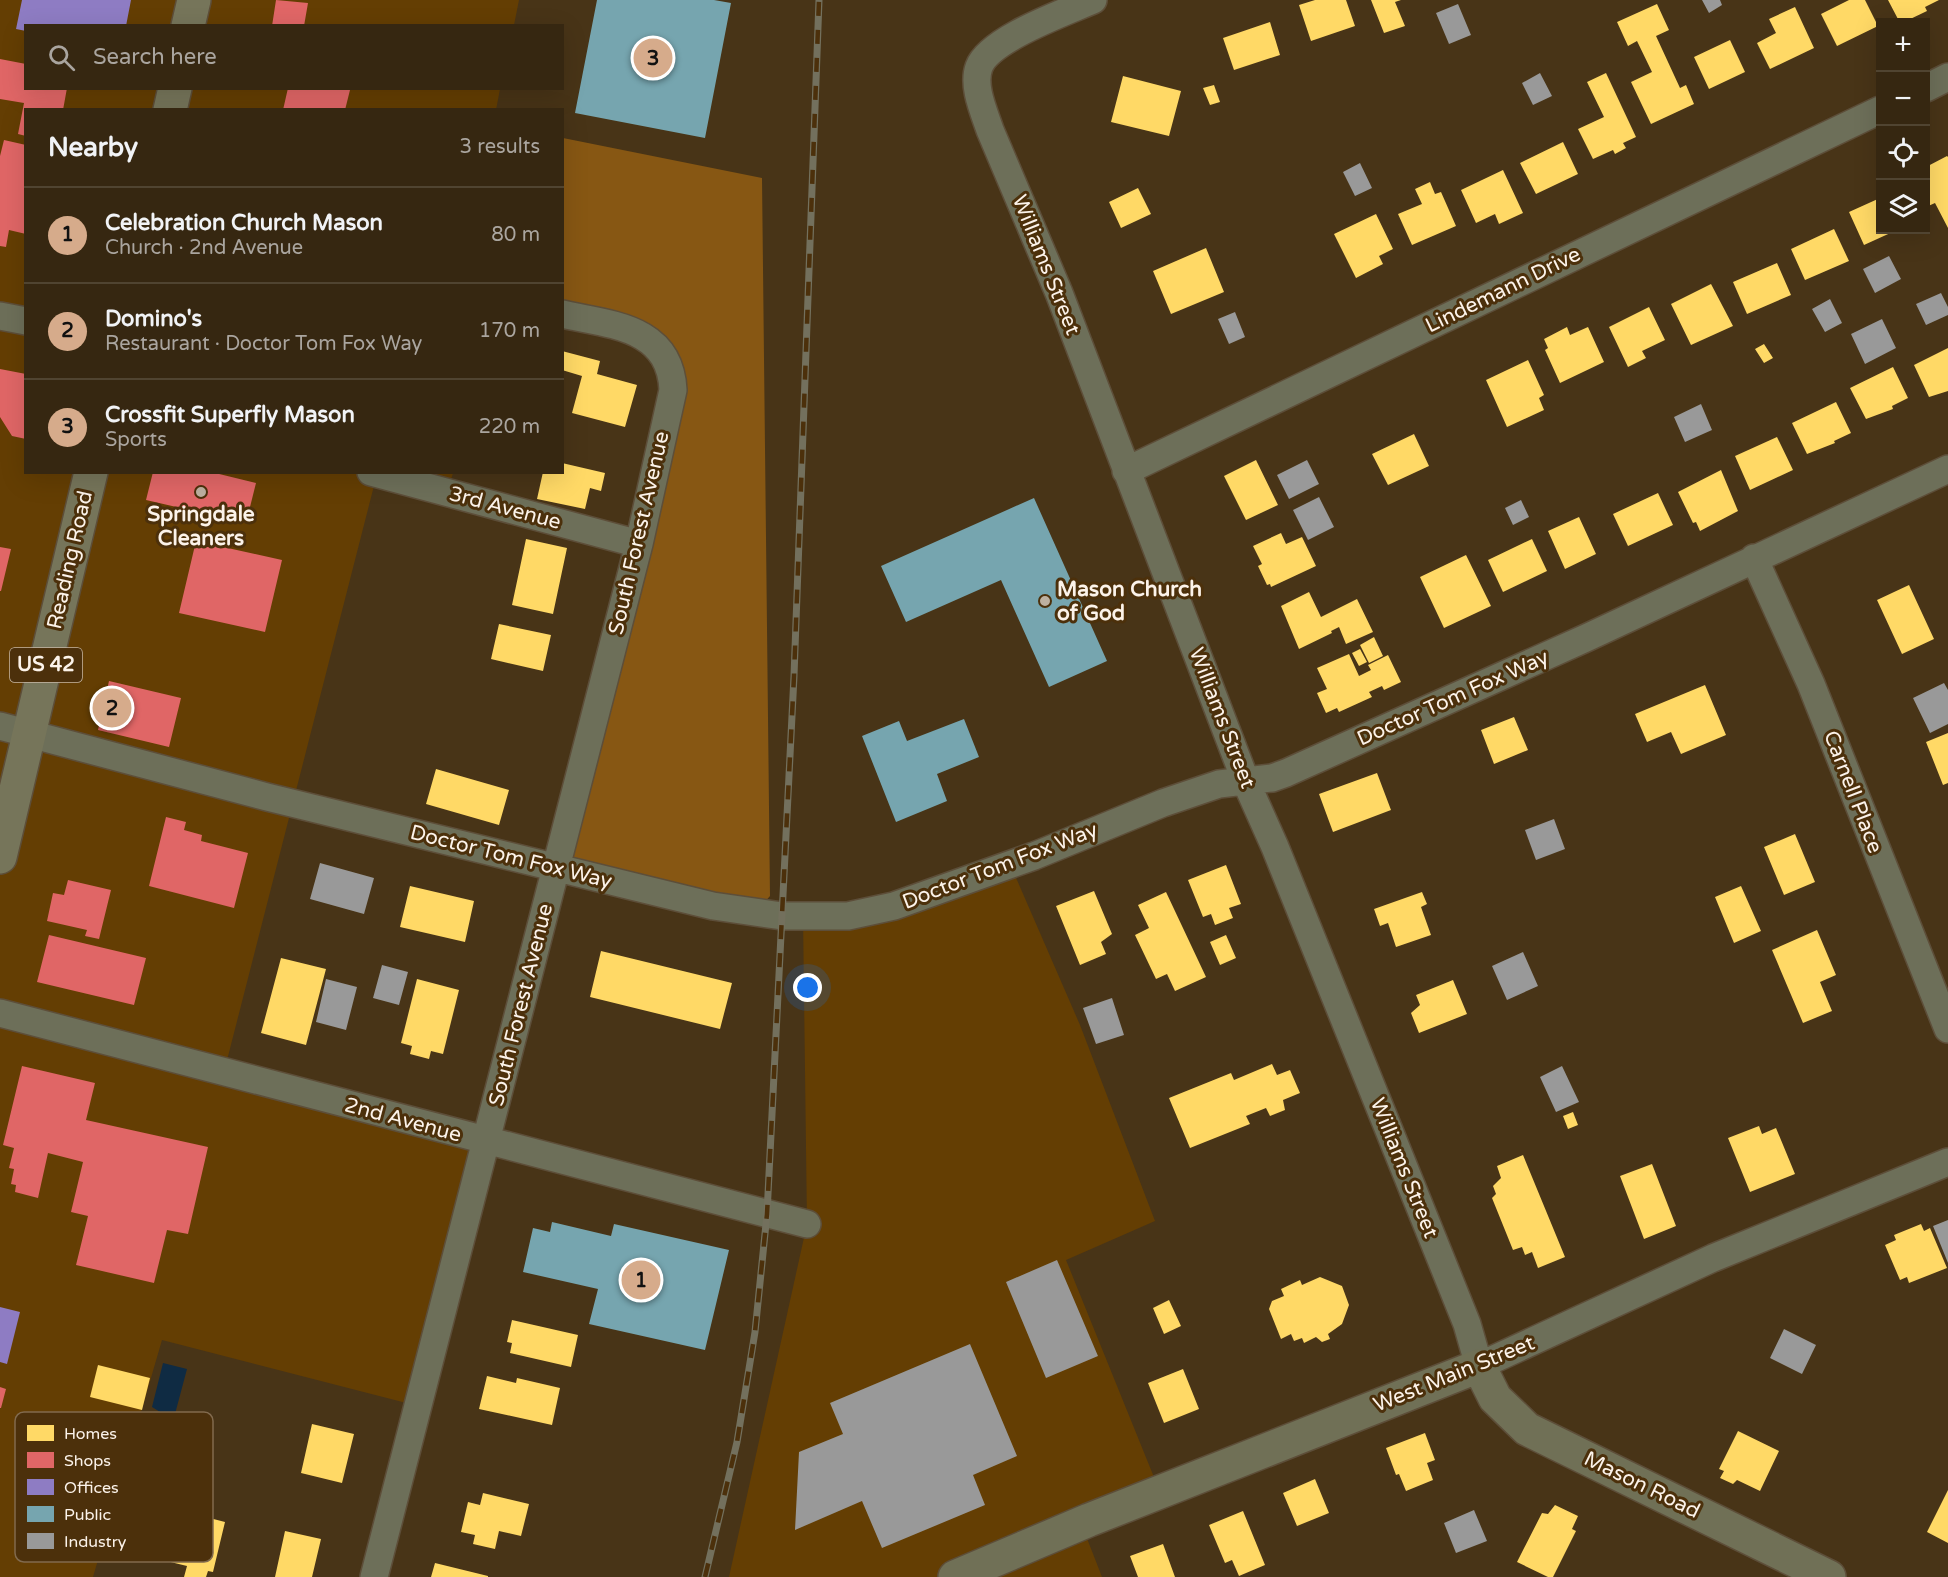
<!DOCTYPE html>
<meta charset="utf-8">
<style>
body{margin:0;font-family:"Varela Round",sans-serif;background:#41331f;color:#f1f3f6}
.controls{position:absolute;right:18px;top:18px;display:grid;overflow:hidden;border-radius:0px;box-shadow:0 6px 24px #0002}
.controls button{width:54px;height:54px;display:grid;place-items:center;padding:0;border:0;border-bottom:2px solid #504431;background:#362711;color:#f1f3f6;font:30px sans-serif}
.you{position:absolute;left:808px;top:988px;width:21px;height:21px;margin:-15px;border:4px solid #fff;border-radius:50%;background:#1a73e8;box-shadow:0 0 0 9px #1a73e833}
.badge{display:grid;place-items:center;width:39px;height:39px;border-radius:50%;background:#d6ab8b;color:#111;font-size:20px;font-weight:700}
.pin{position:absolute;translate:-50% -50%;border:3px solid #fff;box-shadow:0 2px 6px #0006}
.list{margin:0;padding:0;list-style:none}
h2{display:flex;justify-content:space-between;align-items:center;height:78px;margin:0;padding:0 24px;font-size:26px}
h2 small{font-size:20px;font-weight:400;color:#aaa59f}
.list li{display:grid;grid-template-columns:39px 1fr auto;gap:18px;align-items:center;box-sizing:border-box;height:96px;padding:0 24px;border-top:2px solid #504431}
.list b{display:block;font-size:22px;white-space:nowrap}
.list p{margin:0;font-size:20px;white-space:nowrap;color:#aaa59f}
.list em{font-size:20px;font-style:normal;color:#aaa59f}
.icon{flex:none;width:33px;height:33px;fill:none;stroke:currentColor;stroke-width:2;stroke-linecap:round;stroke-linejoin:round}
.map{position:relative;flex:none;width:1948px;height:1577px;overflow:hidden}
.search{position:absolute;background:#362711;box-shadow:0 6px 24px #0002;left:24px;top:24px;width:540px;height:66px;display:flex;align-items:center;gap:15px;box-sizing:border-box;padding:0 21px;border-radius:0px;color:#aaa59f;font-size:22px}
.panel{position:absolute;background:#362711;box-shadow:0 6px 24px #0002;left:24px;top:108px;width:540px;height:366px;border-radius:0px}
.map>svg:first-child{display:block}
.built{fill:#643e03}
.green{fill:#875713}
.water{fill:#0f2b43}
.homes{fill:#ffd966}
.shops{fill:#e06666}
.offices{fill:#8e7cc3}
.public{fill:#76a5af}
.industry{fill:#999}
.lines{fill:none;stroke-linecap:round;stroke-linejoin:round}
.street-casing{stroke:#5d4e39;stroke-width:30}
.secondary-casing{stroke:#5d4e39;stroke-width:36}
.primary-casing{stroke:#5d4e39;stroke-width:36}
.street{stroke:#6d6f59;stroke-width:27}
.secondary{stroke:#707056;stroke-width:33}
.primary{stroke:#76755a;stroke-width:33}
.rail-casing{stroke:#73705d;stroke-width:7}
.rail{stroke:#4c300b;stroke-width:4.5;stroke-dasharray:14;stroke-linecap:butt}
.poi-dot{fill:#bdb0a0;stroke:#4c300b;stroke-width:2}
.labels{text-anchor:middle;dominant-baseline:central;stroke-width:6;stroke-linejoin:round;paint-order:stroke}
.shield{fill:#4c300b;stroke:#c7b8a7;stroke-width:1.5}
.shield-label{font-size:20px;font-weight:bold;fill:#fcf3ea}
.street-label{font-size:21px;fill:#fcf3ea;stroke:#4c300b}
.poi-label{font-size:21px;font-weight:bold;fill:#fcf3ea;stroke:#4c300b}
.key{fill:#4c300b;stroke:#816a4e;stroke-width:1.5}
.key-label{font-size:16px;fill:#fcf3ea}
</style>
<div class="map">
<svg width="1948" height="1577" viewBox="0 0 1948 1577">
<rect width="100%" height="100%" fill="#483417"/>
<!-- built -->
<path class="built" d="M 0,0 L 519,0 L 514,25 L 26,26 L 26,88 L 500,89 L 496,110 L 26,110 L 26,472 L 453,473 L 447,493 L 377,474 L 224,1072 L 486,1142 L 418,1406 L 162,1340 L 93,1577 L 0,1577 Z
M 1010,864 L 1080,1025 L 1155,1221 L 1066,1260 L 1160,1492 L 1081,1523 L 1102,1577 L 729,1577 L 807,1224 L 803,916 Z"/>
<!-- green -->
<path class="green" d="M 563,138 L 762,178 L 770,896 L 754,914 L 556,868 L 668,361 L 563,314 Z"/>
<!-- water -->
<path class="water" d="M 163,1363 L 187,1369 L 175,1414 L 167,1412 L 165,1415 L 152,1407 Z"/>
<!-- homes -->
<path class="homes" d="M 1315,0 L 1346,0 L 1355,26 L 1311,41 L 1299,5 Z
M 1371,0 L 1401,0 L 1395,2 L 1405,26 L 1384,33 Z
M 1849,0 L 1865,0 L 1878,26 L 1837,46 L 1821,14 Z
M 1888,0 L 1939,0 L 1925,7 L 1927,11 L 1904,22 L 1903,19 L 1899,21 Z
M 1657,4 L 1669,30 L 1656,36 L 1680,88 L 1686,85 L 1694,104 L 1651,124 L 1631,82 L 1652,72 L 1637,41 L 1628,46 L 1617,22 Z
M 1795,7 L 1814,48 L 1770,69 L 1757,43 L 1776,33 L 1769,19 Z
M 1270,22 L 1280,55 L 1234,70 L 1223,38 Z
M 1730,40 L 1745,72 L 1709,89 L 1694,57 Z
M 1606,73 L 1636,137 L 1623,143 L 1626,148 L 1615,154 L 1613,150 L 1593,159 L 1578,129 L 1604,117 L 1587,82 Z
M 1123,76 L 1181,91 L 1169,136 L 1111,122 Z
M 1214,85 L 1220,102 L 1210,105 L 1203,88 Z
M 1563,142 L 1578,174 L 1536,194 L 1520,163 Z
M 1947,156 L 1948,157 L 1948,228 L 1935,203 L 1926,207 L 1926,167 Z
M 1503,170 L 1523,213 L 1499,224 L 1495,214 L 1476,223 L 1461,190 Z
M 1430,182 L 1435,194 L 1441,192 L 1456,226 L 1412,245 L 1398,214 L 1422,204 L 1415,189 Z
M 1138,188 L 1151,214 L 1121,228 L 1109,202 Z
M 1880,198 L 1880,230 L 1897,230 L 1864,245 L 1849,212 Z
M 1376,214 L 1393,249 L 1379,256 L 1383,264 L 1356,278 L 1334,234 Z
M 1834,229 L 1849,261 L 1805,280 L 1791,249 Z
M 1206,248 L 1224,292 L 1171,314 L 1153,271 Z
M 1777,263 L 1791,295 L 1747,314 L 1733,282 Z
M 1711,284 L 1733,326 L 1691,345 L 1671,304 Z
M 1649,307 L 1665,340 L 1642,351 L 1646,358 L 1628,367 L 1609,327 Z
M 1567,327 L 1570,335 L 1588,327 L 1604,362 L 1560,383 L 1545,350 L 1548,348 L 1544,339 Z
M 1764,344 L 1773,358 L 1764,363 L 1755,349 Z
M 1948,348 L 1948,391 L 1929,397 L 1914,365 Z
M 562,351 L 600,361 L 597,374 L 637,385 L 625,427 L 572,413 L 582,376 L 562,370 Z
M 1528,360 L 1544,395 L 1539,398 L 1544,410 L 1507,427 L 1486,380 Z
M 1893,367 L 1908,398 L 1892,406 L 1893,409 L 1866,419 L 1850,388 Z
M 1836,402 L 1851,433 L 1834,441 L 1835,443 L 1807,454 L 1792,423 Z
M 1414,434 L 1429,466 L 1388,485 L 1372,454 Z
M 1777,437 L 1793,470 L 1750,490 L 1735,456 Z
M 1256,460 L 1278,505 L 1246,520 L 1224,476 Z
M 562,463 L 605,473 L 601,491 L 590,488 L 585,509 L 537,499 L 543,472 L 562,472 Z
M 1721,470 L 1738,511 L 1700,531 L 1696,522 L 1693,523 L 1678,492 Z
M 1658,493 L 1673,525 L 1628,546 L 1613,514 Z
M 1579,517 L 1596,554 L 1565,569 L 1548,531 Z
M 1281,533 L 1286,544 L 1302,537 L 1316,566 L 1271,587 L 1270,584 L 1267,585 L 1258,566 L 1262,564 L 1253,546 Z
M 526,539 L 567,548 L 553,614 L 512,605 Z
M 1532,539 L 1547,571 L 1503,592 L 1488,560 Z
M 1466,555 L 1491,606 L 1444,628 L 1420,577 Z
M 1909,585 L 1934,639 L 1902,654 L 1877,600 Z
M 1309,592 L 1321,617 L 1357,599 L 1373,632 L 1346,644 L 1339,627 L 1331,631 L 1332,633 L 1299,649 L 1281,606 Z
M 499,624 L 551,635 L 543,671 L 491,659 Z
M 1374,637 L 1383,656 L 1369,663 L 1360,645 Z
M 1360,649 L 1367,662 L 1359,666 L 1352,653 Z
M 1349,654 L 1359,676 L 1371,670 L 1368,665 L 1388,655 L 1401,682 L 1384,690 L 1382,686 L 1369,692 L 1372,697 L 1339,712 L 1337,708 L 1326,713 L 1317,693 L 1327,689 L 1317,668 Z
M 1705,685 L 1726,735 L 1681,754 L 1671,732 L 1647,742 L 1635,714 Z
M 1514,717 L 1528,750 L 1494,764 L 1481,730 Z
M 1948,733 L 1948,783 L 1943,785 L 1926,742 Z
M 436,769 L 509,790 L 499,825 L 426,804 Z
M 1377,773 L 1391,810 L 1333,832 L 1319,794 Z
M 1795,834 L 1815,882 L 1784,895 L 1764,847 Z
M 1226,865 L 1241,904 L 1229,908 L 1233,918 L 1215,925 L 1211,914 L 1203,917 L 1188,880 Z
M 410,886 L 474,901 L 465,942 L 400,927 Z
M 1741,886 L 1761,931 L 1734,943 L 1715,897 Z
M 1094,891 L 1112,934 L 1101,942 L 1106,954 L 1080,965 L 1056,906 Z
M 1166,892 L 1206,977 L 1175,991 L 1167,974 L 1156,979 L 1135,935 L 1149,928 L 1138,905 Z
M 1422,892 L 1427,904 L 1421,907 L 1431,935 L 1396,947 L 1388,923 L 1380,926 L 1374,909 Z
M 1817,930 L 1836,975 L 1820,982 L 1832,1011 L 1803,1023 L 1772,950 Z
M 1226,935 L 1236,958 L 1220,965 L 1210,942 Z
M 601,951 L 732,983 L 720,1029 L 590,997 Z
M 281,958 L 326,969 L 306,1045 L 261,1033 Z
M 417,979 L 459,990 L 443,1054 L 431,1051 L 429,1059 L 410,1054 L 412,1046 L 401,1043 Z
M 1453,980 L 1467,1014 L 1419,1033 L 1411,1013 L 1420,1005 L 1416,995 Z
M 1272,1064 L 1277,1075 L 1290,1070 L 1300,1093 L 1283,1100 L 1285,1110 L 1270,1116 L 1266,1108 L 1246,1116 L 1250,1124 L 1190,1148 L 1169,1098 L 1231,1073 L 1234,1080 Z
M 1573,1112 L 1578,1125 L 1568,1129 L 1563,1116 Z
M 1759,1126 L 1762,1134 L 1776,1128 L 1795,1174 L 1750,1192 L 1728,1138 Z
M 1523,1155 L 1565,1257 L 1538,1268 L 1532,1252 L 1525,1255 L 1522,1247 L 1513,1250 L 1492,1198 L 1496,1194 L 1493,1186 L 1501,1178 L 1497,1166 Z
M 1652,1164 L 1676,1226 L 1644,1239 L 1620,1176 Z
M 1921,1224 L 1924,1231 L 1930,1228 L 1947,1268 L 1909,1283 L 1907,1277 L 1900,1280 L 1885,1245 L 1896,1240 L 1894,1235 Z
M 1320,1277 L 1342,1286 L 1349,1305 L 1342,1324 L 1328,1334 L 1330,1339 L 1322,1342 L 1316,1337 L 1304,1343 L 1302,1338 L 1294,1341 L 1291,1334 L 1281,1339 L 1269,1309 L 1272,1301 L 1284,1296 L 1281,1289 L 1300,1280 L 1302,1285 Z
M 1169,1300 L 1181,1326 L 1164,1334 L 1153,1308 Z
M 512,1320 L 578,1335 L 571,1367 L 510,1353 L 512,1343 L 507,1342 Z
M 98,1365 L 150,1378 L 142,1410 L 90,1397 Z
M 1183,1369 L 1199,1409 L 1164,1423 L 1148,1383 Z
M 487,1376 L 516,1383 L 517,1378 L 560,1388 L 552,1425 L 479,1409 Z
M 312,1424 L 354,1434 L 342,1483 L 301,1473 Z
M 1738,1431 L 1779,1451 L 1760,1491 L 1737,1480 L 1733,1484 L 1720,1478 L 1724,1471 L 1719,1469 Z
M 1425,1433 L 1435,1460 L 1427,1463 L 1433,1480 L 1406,1491 L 1399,1474 L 1396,1475 L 1386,1448 Z
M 1315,1479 L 1329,1513 L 1297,1526 L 1283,1493 Z
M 1948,1490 L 1948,1543 L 1927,1532 Z
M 483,1493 L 529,1504 L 521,1536 L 499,1531 L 495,1549 L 473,1544 L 475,1535 L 461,1532 L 468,1502 L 480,1505 Z
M 1555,1505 L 1578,1516 L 1572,1529 L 1576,1531 L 1553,1577 L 1548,1577 L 1517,1562 L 1542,1513 L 1548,1514 Z
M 1243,1511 L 1265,1565 L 1239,1576 L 1232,1560 L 1225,1563 L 1209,1525 Z
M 134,1515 L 194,1529 L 198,1515 L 225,1522 L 213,1572 L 208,1571 L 206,1577 L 184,1577 L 187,1566 L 125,1551 Z
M 285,1531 L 321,1539 L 312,1577 L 275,1577 Z
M 1163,1544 L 1175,1577 L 1138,1577 L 1130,1556 Z
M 435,1563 L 488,1576 L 488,1577 L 431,1577 Z"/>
<!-- shops -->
<path class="shops" d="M 276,0 L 308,3 L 304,26 L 272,26 Z
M 0,59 L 26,64 L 26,88 L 67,88 L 63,110 L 26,110 L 26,136 L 18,134 L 24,103 L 0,99 Z
M 288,88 L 344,88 L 350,90 L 345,110 L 283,110 Z
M 4,140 L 26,145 L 26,234 L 9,230 L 6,247 L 0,246 L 0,156 Z
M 0,369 L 26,374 L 26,439 L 12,436 L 0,417 Z
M 153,472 L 211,472 L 256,483 L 246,523 L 146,500 Z
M 196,541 L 282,560 L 265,632 L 179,613 Z
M 0,547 L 11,549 L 1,591 L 0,591 Z
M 109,681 L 181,698 L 169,747 L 98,730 Z
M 166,817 L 186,822 L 184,830 L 202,835 L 201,841 L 248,853 L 234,908 L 149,886 Z
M 68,880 L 111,890 L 99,939 L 85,936 L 87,930 L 47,921 L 53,893 L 64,895 Z
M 49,935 L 146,958 L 134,1005 L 37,982 Z
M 22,1066 L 95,1083 L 86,1120 L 208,1147 L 188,1234 L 167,1230 L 154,1283 L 76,1265 L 88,1216 L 71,1212 L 83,1162 L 48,1153 L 38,1198 L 15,1192 L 16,1185 L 11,1184 L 14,1169 L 9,1168 L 14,1148 L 3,1145 Z
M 0,1387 L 6,1389 L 1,1408 L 0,1408 Z"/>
<!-- offices -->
<path class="offices" d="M 22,0 L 131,0 L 126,26 L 26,26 L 26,31 L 16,29 Z
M 0,1307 L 20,1312 L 7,1364 L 0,1362 Z"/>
<!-- public -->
<path class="public" d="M 597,0 L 714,0 L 731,3 L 705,138 L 575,113 Z
M 1034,498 L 1107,661 L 1049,687 L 1001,580 L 906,622 L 881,566 Z
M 964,719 L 979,757 L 937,774 L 947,801 L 896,822 L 862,736 L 899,721 L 907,741 Z
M 552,1222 L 611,1236 L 614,1224 L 729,1250 L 705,1350 L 589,1324 L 598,1289 L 523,1272 L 533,1228 L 550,1232 Z"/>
<!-- industry -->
<path class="industry" d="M 1702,0 L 1720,0 L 1722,5 L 1709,13 Z
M 1458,4 L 1471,35 L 1449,44 L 1436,13 Z
M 1540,73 L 1552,96 L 1533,105 L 1522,83 Z
M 1360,163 L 1372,188 L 1355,196 L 1343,172 Z
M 1889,256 L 1901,279 L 1875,293 L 1863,269 Z
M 1941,293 L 1948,307 L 1948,315 L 1926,325 L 1916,304 Z
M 1830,299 L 1842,323 L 1825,332 L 1812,309 Z
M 1235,312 L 1245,337 L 1229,344 L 1218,319 Z
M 1882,319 L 1896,348 L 1865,364 L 1851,334 Z
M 1701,404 L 1712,430 L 1685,442 L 1674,417 Z
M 1307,460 L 1319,484 L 1289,499 L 1277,475 Z
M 1319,497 L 1334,527 L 1308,540 L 1293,510 Z
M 1521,500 L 1529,517 L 1513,525 L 1505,508 Z
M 1944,683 L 1948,690 L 1948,724 L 1930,733 L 1913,698 Z
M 1554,819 L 1565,849 L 1536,860 L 1525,830 Z
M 320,863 L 374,878 L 364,914 L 310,899 Z
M 1523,952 L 1538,986 L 1507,1000 L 1492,966 Z
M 382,965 L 408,972 L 399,1005 L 373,998 Z
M 326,979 L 357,987 L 346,1030 L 316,1022 Z
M 1112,998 L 1124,1035 L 1096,1044 L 1083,1008 Z
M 1562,1066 L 1579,1102 L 1556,1112 L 1540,1077 Z
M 1948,1220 L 1948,1263 L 1933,1226 Z
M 1057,1260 L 1098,1356 L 1046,1378 L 1006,1282 Z
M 1784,1329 L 1816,1345 L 1802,1374 L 1770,1358 Z
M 970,1344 L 1017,1456 L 973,1475 L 985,1505 L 882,1548 L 862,1501 L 795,1530 L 799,1452 L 843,1434 L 830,1403 Z
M 1474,1510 L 1487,1541 L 1456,1553 L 1444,1523 Z"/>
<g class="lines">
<defs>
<path id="street" d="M 1093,0 C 1066,12 989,39 979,67 C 972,86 984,112 990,130 L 1059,293 L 1246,782 L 1275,847 L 1467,1324 L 1479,1366 L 1713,1258 L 1948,1162
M 1926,88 L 1948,77
M 0,316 L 26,321
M 1126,471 L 1880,110
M 371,472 L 639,544
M 1754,558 L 1811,684 L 1948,1029
M 0,726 L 267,797 L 713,906 L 782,916 L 848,916 L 894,906 L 1034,856 L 1163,803 L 1219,784 L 1272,778 L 1286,773 L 1586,638 L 1948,469
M 0,1013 L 807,1224
M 374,1577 L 639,544 L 673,390 C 670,327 612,325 562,314"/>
<path id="secondary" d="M 955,1577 L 1089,1520 L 1479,1366 L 1495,1398 L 1527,1429 L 1829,1577"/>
<path id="primary" d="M 188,26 L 194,0
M 170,110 L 175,88
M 0,857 L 91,472"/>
</defs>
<!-- street casing -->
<use href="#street" class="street-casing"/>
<!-- secondary casing -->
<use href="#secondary" class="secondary-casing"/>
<!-- primary casing -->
<use href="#primary" class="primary-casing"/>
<!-- street -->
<use href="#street" class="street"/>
<!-- secondary -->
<use href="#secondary" class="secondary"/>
<!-- primary -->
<use href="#primary" class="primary"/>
<defs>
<path id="rail" d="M 705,1577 L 737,1442 L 755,1332 L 767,1214 L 794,676 L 819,0"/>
</defs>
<!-- rail casing -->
<use href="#rail" class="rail-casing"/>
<!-- rail -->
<use href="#rail" class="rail"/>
</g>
<!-- markers -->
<g class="poi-dot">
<circle cx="201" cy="492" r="6"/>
<circle cx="1045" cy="601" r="6"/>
</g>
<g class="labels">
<!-- shield labels -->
<rect class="shield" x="10" y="648" width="72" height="34" rx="4.5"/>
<g class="shield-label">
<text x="46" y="665">US 42</text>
</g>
<!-- street labels -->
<g class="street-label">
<text transform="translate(1046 265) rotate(68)">Williams Street</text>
<text transform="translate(1503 290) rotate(-26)">Lindemann Drive</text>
<text transform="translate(505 508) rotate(15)">3rd Avenue</text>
<text transform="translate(639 533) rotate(-77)">South Forest Avenue</text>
<text transform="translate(70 560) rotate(-77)">Reading Road</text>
<text transform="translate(1453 698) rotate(-24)">Doctor Tom Fox Way</text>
<text transform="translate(1222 718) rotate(69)">Williams Street</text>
<text transform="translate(1853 792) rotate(69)">Carnell Place</text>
<text transform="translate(511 857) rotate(14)">Doctor Tom Fox Way</text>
<text transform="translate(1000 866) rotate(-21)">Doctor Tom Fox Way</text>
<text transform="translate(521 1005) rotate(-76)">South Forest Avenue</text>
<text transform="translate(403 1120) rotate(15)">2nd Avenue</text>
<text transform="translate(1404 1168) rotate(68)">Williams Street</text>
<text transform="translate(1454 1374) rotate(-22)">West Main Street</text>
<text transform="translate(1642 1485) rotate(26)">Mason Road</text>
</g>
<!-- poi labels -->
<g class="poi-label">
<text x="201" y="514">Springdale<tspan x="201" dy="24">Cleaners</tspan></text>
<text x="1057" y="589" text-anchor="start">Mason Church<tspan x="1057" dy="24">of God</tspan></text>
</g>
</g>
<!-- legend -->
<rect x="15" y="1412" width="198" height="150" rx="9" class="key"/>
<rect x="27" y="1425" width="27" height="16" fill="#ffd966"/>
<rect x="27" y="1452" width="27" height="16" fill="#e06666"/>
<rect x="27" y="1479" width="27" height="16" fill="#8e7cc3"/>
<rect x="27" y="1506" width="27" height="16" fill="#76a5af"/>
<rect x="27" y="1533" width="27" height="16" fill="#999"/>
<g class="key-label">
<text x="64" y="1439">Homes</text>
<text x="64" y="1466">Shops</text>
<text x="64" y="1493">Offices</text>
<text x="64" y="1520">Public</text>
<text x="64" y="1547">Industry</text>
</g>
</svg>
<div class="controls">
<button>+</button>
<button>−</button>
<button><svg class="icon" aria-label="locate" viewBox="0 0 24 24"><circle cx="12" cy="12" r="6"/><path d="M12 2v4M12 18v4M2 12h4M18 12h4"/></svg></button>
<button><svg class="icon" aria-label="layers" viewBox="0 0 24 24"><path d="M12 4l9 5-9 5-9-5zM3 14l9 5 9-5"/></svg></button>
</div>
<div class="you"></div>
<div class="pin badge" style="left:641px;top:1280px">1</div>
<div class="pin badge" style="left:112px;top:708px">2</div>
<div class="pin badge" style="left:653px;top:58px">3</div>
<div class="search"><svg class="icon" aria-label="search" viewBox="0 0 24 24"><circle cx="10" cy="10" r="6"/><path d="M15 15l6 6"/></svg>Search here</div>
<section class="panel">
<h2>Nearby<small>3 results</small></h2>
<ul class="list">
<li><span class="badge">1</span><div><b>Celebration Church Mason</b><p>Church · 2nd Avenue</p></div><em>80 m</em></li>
<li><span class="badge">2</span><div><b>Domino's</b><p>Restaurant · Doctor Tom Fox Way</p></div><em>170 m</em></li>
<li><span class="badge">3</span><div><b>Crossfit Superfly Mason</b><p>Sports</p></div><em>220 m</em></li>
</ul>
</section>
</div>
